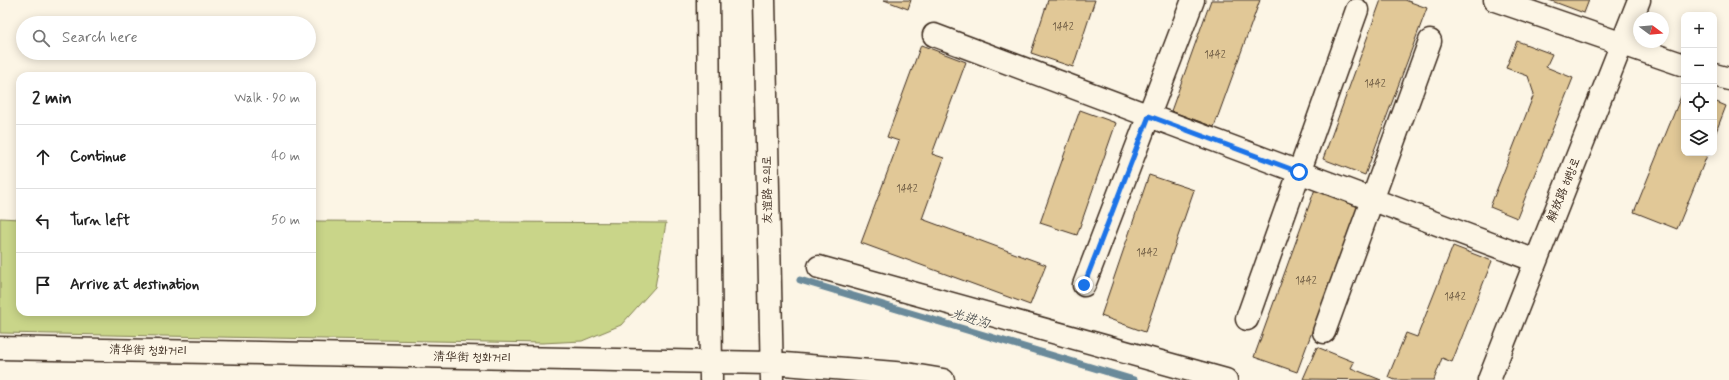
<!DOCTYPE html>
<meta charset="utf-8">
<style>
body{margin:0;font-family:Mynerve,"LXGW WenKai TC","Poor Story",sans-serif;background:#f2f2f2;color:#222}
.controls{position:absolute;right:12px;top:12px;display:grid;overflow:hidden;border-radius:8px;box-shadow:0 2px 10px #0003}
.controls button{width:36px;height:36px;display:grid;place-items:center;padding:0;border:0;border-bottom:1px solid #e0e0e0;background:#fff;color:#222;font:20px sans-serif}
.compass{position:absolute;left:1633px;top:12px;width:36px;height:36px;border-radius:50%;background:#fff;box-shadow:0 2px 10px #0003;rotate:106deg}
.stop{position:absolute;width:12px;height:12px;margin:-9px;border:3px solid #1a73e8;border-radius:50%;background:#fff}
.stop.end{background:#1a73e8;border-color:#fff;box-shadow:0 1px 4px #0008}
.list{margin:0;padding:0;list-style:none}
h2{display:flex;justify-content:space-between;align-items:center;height:52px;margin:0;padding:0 16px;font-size:17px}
h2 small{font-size:13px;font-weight:400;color:#767676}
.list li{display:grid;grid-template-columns:26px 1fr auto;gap:12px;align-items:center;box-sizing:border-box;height:64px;padding:0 16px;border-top:1px solid #e0e0e0}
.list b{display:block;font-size:15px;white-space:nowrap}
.list em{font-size:13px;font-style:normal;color:#767676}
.icon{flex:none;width:22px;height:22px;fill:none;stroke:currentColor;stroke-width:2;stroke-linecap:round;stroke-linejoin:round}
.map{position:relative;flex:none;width:1729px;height:380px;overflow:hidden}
.search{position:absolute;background:#fff;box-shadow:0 2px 10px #0003;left:16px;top:16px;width:300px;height:44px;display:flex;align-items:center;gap:10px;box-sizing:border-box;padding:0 14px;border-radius:22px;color:#767676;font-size:15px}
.panel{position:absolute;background:#fff;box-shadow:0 2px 10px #0003;left:16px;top:72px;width:300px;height:244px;border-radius:12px}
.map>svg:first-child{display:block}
.green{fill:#c9d589;stroke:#828054}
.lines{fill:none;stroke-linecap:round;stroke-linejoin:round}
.stream{stroke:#6b8a9a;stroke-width:7}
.building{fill:#e1c897;stroke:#3b2a1e}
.minor-casing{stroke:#3b2a1e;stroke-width:25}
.major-casing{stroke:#3b2a1e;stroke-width:25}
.minor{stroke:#fcf5e5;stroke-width:22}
.major{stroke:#fcf5e5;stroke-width:22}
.route{stroke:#1a73e8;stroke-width:5}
.labels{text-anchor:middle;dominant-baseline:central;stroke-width:3;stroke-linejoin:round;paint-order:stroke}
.number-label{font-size:10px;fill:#64523c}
.street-label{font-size:12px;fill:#3b2a1e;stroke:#fcf5e5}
.water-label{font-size:13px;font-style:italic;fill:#4f5252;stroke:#fcf5e5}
</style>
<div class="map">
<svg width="1729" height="380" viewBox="0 0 1729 380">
<rect width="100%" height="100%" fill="#fcf5e5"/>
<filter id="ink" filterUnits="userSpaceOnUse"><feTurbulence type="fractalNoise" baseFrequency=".025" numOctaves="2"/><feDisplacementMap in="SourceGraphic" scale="8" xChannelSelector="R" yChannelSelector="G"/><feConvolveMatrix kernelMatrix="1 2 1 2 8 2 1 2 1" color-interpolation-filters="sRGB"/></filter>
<g filter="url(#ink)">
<!-- green -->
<path class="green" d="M 0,218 L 20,219 L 20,312 L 312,312 L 312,221 L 666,223 L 655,287 L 621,325 L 582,341 L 542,343 L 0,333 Z"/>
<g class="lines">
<!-- stream -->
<path class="stream" d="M 800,280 L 1134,380"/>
</g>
<!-- building -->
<path class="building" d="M 884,0 L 911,0 L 908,9 Z
M 1048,0 L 1095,0 L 1073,67 L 1031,53 Z
M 1211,0 L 1260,0 L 1214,127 L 1171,111 Z
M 1381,0 L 1405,0 L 1427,8 L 1365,175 L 1323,159 Z
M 1549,0 L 1589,0 L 1584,13 Z
M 1517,41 L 1552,54 L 1546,67 L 1573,78 L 1517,218 L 1490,207 L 1534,94 L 1528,76 L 1506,68 Z
M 921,45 L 966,62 L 932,154 L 944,158 L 922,219 L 1046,265 L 1030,305 L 861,243 L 899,141 L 887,137 Z
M 1684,89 L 1684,153 L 1708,153 L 1677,229 L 1634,212 Z
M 1714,101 L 1726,106 L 1714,137 Z
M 1080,110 L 1116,123 L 1077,235 L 1040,223 Z
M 1149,175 L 1194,190 L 1145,332 L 1101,316 Z
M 1315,189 L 1359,205 L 1297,372 L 1254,357 Z
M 1453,246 L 1492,261 L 1452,362 L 1442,358 L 1434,380 L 1395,380 L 1388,377 L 1406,333 L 1417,337 Z
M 1317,347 L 1354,362 L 1351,368 L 1381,380 L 1303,379 Z"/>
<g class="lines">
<defs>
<path id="minor" d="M 1495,0 L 1684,65
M 934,35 L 1536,261
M 1714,75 L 1729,79
M 819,267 L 1226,380
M 1084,285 L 1193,0
M 1247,319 L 1357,10
M 1324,332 L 1430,41
M 1489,380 L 1639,0"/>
<path id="major" d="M 708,0 L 711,380
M 764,0 L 772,380
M 0,348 L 772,363 L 907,374 L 943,380"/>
</defs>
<!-- minor casing -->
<use href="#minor" class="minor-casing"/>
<!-- major casing -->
<use href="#major" class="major-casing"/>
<!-- minor -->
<use href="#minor" class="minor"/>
<!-- major -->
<use href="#major" class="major"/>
</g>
</g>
<g class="lines" filter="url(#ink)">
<!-- route -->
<path class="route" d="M 1084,285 L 1149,116 L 1299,172"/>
</g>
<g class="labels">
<!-- number labels -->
<g class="number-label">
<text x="1063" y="27">1442</text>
<text x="1215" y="55">1442</text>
<text x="1375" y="84">1442</text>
<text x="907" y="189">1442</text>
<text x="1147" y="253">1442</text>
<text x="1306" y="281">1442</text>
<text x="1455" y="297">1442</text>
</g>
<!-- street labels -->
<g class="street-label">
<text transform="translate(768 190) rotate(-91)">友谊路 우의로</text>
<text transform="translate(1564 190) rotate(-68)">解放路 해방로</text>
<text transform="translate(148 351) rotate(1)">清华街 청화거리</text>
<text transform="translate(472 358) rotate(1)">清华街 청화거리</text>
</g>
<!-- water labels -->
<g class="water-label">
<text transform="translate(970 319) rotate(17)">光进沟</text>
</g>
</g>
</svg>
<div class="controls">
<button>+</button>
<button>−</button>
<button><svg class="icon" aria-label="locate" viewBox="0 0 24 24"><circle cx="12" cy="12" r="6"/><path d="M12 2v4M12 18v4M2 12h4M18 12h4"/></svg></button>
<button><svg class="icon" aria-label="layers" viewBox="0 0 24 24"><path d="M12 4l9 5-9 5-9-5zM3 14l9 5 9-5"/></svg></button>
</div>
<svg class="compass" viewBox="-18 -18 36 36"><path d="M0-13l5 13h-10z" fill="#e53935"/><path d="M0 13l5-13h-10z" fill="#767676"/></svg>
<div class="stop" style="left:1299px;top:172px"></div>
<div class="stop end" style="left:1084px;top:285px"></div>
<div class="search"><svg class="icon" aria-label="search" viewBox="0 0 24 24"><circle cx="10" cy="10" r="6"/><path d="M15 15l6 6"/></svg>Search here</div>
<section class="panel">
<h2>2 min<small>Walk · 90 m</small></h2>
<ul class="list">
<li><svg class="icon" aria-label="ahead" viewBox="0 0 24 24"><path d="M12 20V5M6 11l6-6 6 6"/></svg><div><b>Continue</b></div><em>40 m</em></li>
<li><svg class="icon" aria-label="left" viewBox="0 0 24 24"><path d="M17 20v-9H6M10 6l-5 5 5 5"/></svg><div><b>Turn left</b></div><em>50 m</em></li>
<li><svg class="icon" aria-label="arrive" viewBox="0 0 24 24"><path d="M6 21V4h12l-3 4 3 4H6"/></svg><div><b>Arrive at destination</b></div></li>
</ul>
</section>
</div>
